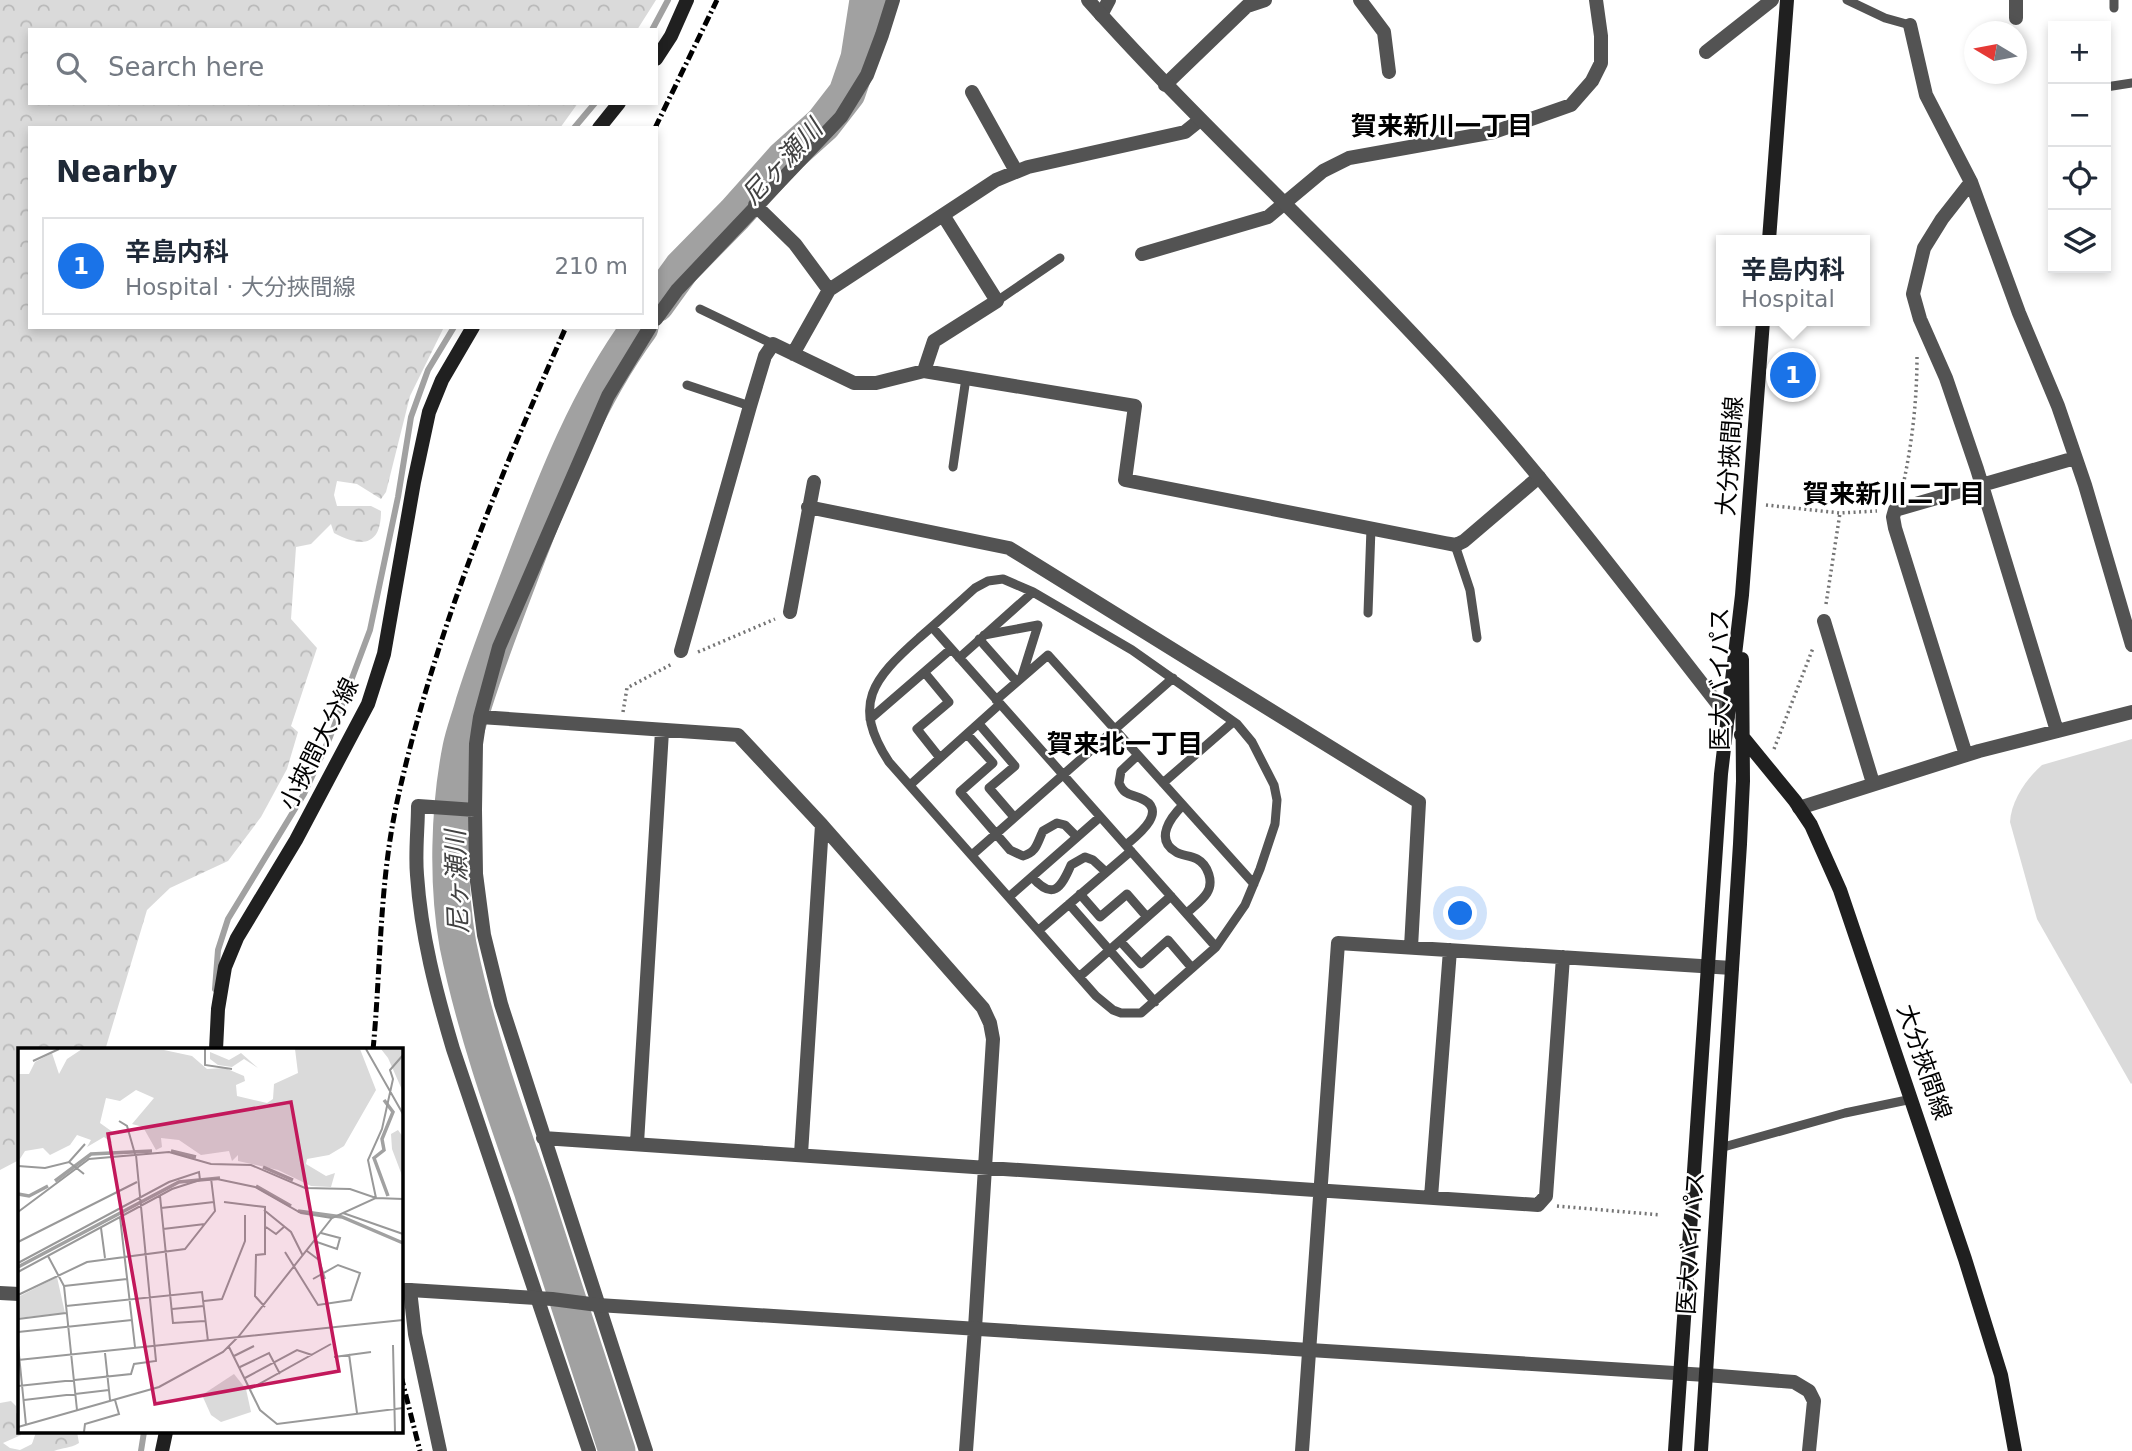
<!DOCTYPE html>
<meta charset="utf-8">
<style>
body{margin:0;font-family:"DejaVu Sans","Noto Sans JP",sans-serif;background:#f6f6f7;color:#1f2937}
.controls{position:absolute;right:21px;top:21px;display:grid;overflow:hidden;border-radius:0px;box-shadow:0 4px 10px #0003}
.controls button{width:63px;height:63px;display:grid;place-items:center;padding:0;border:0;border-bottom:2px solid #e0e1e3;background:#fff;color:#1f2937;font:35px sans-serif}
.compass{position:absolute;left:1964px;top:21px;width:63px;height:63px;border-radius:50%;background:#fff;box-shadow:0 4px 10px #0003;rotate:280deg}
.you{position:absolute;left:1461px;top:914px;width:24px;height:24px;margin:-18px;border:5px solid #fff;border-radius:50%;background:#1a73e8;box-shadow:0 0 0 10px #1a73e833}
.badge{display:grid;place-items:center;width:46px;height:46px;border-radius:50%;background:#1a73e8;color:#fff;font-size:23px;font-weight:700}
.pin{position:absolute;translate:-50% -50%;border:4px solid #fff;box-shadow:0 2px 7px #0006}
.popup{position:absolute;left:1716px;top:235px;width:154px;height:91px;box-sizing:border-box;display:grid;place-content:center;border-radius:0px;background:#fff;filter:drop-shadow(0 2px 5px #0005);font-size:23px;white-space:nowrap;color:#747a83}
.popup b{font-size:26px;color:#1f2937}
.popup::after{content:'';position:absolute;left:50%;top:100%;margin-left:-14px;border:14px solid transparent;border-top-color:#fff}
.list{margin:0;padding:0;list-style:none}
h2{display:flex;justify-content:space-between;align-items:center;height:91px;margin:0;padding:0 28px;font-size:30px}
h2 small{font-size:23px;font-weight:400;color:#747a83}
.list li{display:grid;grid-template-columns:46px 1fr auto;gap:21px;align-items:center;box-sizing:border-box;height:98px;margin:0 14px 14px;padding:0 14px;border:2px solid #e0e1e3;border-radius:0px}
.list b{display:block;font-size:26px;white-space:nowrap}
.list p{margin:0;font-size:23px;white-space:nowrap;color:#747a83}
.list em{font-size:23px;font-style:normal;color:#747a83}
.icon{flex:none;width:38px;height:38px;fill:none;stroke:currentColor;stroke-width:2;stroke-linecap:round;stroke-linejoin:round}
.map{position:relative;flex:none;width:2132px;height:1451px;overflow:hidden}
.search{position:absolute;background:#fff;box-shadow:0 4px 10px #0003;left:28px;top:28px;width:630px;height:77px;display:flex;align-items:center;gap:18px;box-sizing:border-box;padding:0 24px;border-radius:0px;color:#747a83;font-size:26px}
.panel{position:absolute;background:#fff;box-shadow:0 4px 10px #0003;left:28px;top:126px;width:630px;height:203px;border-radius:0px}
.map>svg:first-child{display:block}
.forest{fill:url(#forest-crowns)}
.pitch{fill:#dadada}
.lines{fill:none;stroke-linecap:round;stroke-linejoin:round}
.stream{stroke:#a1a1a1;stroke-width:6}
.river{stroke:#a1a1a1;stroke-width:37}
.path{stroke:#757575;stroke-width:3.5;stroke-dasharray:2 3.5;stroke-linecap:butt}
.service{stroke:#535353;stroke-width:9}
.minor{stroke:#535353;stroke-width:14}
.tertiary{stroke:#535353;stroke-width:14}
.secondary{stroke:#202020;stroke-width:14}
.rail{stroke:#000;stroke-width:5;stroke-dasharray:10 3.5 2 3.5;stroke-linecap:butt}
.labels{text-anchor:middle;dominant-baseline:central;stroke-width:5;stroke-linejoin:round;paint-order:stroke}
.street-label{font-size:24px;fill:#000;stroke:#fff}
.neighbourhood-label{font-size:26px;font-weight:bold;fill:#000;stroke:#fff}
.water-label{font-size:26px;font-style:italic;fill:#424242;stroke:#fff}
.inset-river{fill:none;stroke:#a1a1a1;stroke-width:3.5}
.inset-road{fill:none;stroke:#999;stroke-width:2}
.view{fill:#c2185b;fill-opacity:0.15;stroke:#c2185b;stroke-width:3.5}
.inset-edge{fill:none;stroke:#000;stroke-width:3.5}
</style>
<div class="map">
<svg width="2132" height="1451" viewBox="0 0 2132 1451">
<defs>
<pattern id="forest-crowns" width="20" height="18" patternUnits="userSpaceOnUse" patternTransform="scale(1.75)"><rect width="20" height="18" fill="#dadada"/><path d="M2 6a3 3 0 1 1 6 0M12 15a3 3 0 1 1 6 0" fill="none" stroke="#b9b9b9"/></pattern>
</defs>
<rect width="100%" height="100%" fill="#fff"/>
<!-- forest -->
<path class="forest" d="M 0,0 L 656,0 L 637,30 L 30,30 L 30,103 L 578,103 L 560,128 L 30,128 L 30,327 L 444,327 L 410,396 L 386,492 L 381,499 L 357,484 L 337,481 L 334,495 L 337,506 L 371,506 L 381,511 C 381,546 362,548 334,533 L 331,524 L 311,544 L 296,547 L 291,619 L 317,648 L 291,726 L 298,732 L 287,769 L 261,817 L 228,861 L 170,888 L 147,910 L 106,1047 L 111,1050 L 19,1050 L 19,1160 L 0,1170 Z
M 11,1401 L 16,1406 L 16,1413 L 19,1414 L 21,1435 L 3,1443 L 10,1448 L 20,1450 L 32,1444 L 36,1432 L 77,1432 L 79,1443 C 69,1449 64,1447 54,1451 L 0,1451 L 0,1403 Z"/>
<!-- pitch -->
<path class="pitch" d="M 2132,739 L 2132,1083 L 2131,1084 L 2037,919 L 2010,822 C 2011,801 2027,778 2042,765 Z"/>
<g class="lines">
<!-- stream -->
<path class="stream" d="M 652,30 L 668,0
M 574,128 L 595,103
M 215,989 L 218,950 L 228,919 L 304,794 L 330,737 L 370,630 L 398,497 L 411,417 L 428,370 L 454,327
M 141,1451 L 144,1432"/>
<!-- river -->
<path class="river" d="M 656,304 L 682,268 L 735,214 L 784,159 L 823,124 L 847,93 L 859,58 L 868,0
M 617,1451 C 589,1364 561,1277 532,1190 C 504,1110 475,1028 458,945 C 447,885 449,808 461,748 C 464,733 470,718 474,703 C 489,655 507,609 525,562 C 556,481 588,398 640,327"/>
<!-- path -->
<path class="path" d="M 1902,490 C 1912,445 1917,401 1917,356
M 1766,505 L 1840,513 L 1877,511
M 1826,604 L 1840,513
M 698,652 L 775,619
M 623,712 L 627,688 L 672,664
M 1774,749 L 1813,648
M 1557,1206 L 1661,1215"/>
<!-- service -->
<path class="service" d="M 1847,0 L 1885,18 L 1910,25
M 2114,8 L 2114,0
M 2106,87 L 2132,83
M 997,301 L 1060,258
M 700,309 L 773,344
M 687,385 L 750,406
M 953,467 L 966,378
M 1455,545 L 1470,590 L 1477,638
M 1003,579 L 1033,592 L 1132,650 L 1237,724 L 1252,742 L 1274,785 L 1277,800 L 1275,824 L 1260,869 L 1245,905 L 1216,947 L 1141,1013 L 1121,1013 L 1113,1010 L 1096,996 L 889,762 C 851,704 873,679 919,638 C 938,622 956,605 975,588 L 988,581 Z
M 1368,613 L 1371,528
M 932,627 L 1216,947
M 984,635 L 1038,625 L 1022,676
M 979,639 L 1017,682
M 959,658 L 1033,592
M 925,673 L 949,702 L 917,729 L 940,758
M 996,700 L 1048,655 L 1254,884
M 870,719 L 951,649
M 979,724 L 1015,766 L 989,788 L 1014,817
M 967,734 L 993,763 L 960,792 L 1010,850 L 1023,856 C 1037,852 1037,843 1043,831 L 1057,823 L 1065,825 L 1077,837
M 1163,783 L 1233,722
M 910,785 L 1000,704
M 1183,805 C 1171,817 1154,839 1176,852 C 1182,856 1190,855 1197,859 C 1208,865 1214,882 1207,893 C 1202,901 1193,907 1187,913
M 1126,845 C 1138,835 1170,810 1140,798 C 1130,794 1124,795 1119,783 L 1121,771 L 1138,755
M 972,855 L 1173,678
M 1032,877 C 1053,901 1061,888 1071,865 L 1085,857 L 1093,860 L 1106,872
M 1080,894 L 1100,917 L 1127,894 L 1147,917
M 1009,897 L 1100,817
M 1069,904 L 1155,1002
M 1039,930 L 1131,851
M 1120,941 L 1141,964 L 1168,940 L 1192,968
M 1079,977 L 1171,896
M 1720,1148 L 1845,1113 L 1912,1099"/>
<!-- minor -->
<path class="minor" d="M 1360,0 L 1384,32 L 1389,72
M 1101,15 L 1109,0
M 2016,18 L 2016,0
M 1910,25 L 1926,95 L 1971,182 L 2019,313 L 2058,406 L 2085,485 L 2132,645
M 1706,52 L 1772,0
M 1165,85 L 1247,6 L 1265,0
M 972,92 L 1016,171
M 1971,182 L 1942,219 L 1924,248 L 1913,294 L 1920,319 L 1946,378 L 1977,469 L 2057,731
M 755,205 L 795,244 L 829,290
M 1142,254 L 1268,217 L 1323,171 L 1349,158 L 1494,132 L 1571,105 L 1592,81 L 1601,63 L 1601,36 L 1596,0
M 656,319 L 677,290 L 841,117 L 867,75 L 882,35 L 893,0
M 793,354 L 829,290 L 996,180 L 1028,167 L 1185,132 L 1200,120
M 924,371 L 934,341 L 997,301 L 943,215
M 808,507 L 1009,548 L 1419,802 L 1411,947
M 790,612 L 814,482
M 1824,621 L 1873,783
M 681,651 L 750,406 L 765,356 L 773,344 L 854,383 L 876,383 L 924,371 L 1135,406 L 1125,480 L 1445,543 L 1456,545 L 1464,541 L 1539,477
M 480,717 L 738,735 L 822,825 L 983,1008 L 990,1023 L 993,1039 L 975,1328
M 1966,755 L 1895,528 L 1893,517 L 1895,510 L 2075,458
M 1799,808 L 1979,751 L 2132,712
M 475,810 L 476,744 L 480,717 L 499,647 L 608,396 L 650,327
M 543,1138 L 1538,1205 L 1546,1196 L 1563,957
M 637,1143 L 662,731
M 801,1154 L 822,825
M 1431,1197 L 1450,950
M 401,1290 L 410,1290 L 415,1334 L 440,1451
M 0,1293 L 19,1294
M 1706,1375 L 1794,1382 L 1809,1391 L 1814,1401 L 1809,1451
M 589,1451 L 453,1049 C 436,992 421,935 417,875 C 415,852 418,828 418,806 L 475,810 L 476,874 L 484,935 L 501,1004 L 646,1451
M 1302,1451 L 1338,943 L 1732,968"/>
<!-- tertiary -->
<path class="tertiary" d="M 1088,0 C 1195,120 1314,228 1423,345 C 1533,461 1629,591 1728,717
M 410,1290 L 552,1299 L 598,1305 L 1706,1375
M 966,1451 L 975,1328"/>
<!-- secondary -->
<path class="secondary" d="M 656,59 L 671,36 L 687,0
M 599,128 L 619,103
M 1769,240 L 1787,0
M 1741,735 L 1795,801 L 1811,825 L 1840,890 L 1965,1259 L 2001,1375 L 2015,1451
M 216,1050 L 218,1009 L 225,967 L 237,938 L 296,840 L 368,704 L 384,654 L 414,482 L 429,412 L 442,380 L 473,327
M 162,1451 L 166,1432
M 1675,1451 L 1721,774 L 1742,595 L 1763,321
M 1701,1451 L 1740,844 L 1743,781 L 1742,659"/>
<!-- rail -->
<path class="rail" d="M 655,128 L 717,0
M 373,1050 C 381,968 379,884 397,802 C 433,638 498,480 566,327
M 401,1376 L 420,1451"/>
</g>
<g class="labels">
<!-- street labels -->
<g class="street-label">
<text transform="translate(1730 456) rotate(-86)">大分挾間線</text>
<text transform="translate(1720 679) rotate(-90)">医大バイパス</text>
<text transform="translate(319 744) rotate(-63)">小挾間大分線</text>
<text transform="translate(1924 1062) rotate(71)">大分挾間線</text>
<text transform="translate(1691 1243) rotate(-86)">医大バイパス</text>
</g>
<!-- neighbourhood labels -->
<g class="neighbourhood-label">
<text x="1442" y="126">賀来新川一丁目</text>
<text x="1894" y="494">賀来新川二丁目</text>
<text x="1125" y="744">賀来北一丁目</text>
</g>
<!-- water labels -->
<g class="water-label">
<text transform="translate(782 162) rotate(-47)">尼ヶ瀬川</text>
<text transform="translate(457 882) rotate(-92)">尼ヶ瀬川</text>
</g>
</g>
<!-- overview -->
<g transform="translate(18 1048)">
<rect width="385" height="385" fill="#fff"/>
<path d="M 64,1 L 146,2 L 174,8 L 189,21 L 207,20 L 226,28 L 227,33 L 218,37 L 219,48 L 249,55 L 255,51 L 256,36 L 280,25 L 277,1 L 342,1 L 358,42 L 326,98 L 311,107 L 289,111 L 288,116 L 308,128 L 317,125 L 313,139 L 293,138 L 260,122 L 220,113 L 220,107 L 214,113 L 211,103 L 183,107 L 161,92 L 143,90 L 144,99 L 138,102 L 125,79 L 114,76 L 136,50 L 118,42 L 102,53 L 88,50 L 82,75 L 96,85 L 91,87 L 94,95 L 86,89 L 69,99 L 73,92 L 59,87 L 52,97 L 32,107 L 25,100 L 7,103 L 0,114 L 0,26 L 11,26 L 17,14 L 34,5 L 41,26 L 49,11 ZM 363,1 L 385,1 L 385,44 L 370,10 ZM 192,4 L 211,12 L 223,5 L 240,20 L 226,11 L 214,19 L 200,17 L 192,11 ZM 380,82 L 385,89 L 385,130 L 374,101 L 373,86 ZM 39,229 L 47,265 L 0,270 L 0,249 Z" fill="#dadada"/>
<path d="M 216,326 L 228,341 L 233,364 L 203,374 L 193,367 L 184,347 Z" fill="#dadada"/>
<path class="inset-river" d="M 366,52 L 375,64 L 364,91 L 366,102 L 356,110 L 370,148M 153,103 L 178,109M 245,119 L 275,132M 37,133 L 73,106 L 134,103M 238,138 L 273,158M 0,146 L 11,148 L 30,138M 280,163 L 324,169 L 385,195M 0,219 L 161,134 L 202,130"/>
<path class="inset-road" d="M 187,1 L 187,17 L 214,21M 348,1 L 385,66M 15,13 L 41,1M 101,73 L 109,78 L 117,106M 51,114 L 67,96M 0,118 L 27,120 L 51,114 L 66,126M 182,132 L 199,131 L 237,139 L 283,165 L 314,170M 142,148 L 155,275 L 187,273M 206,154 L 247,159 L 247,206 L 238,207 L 237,248 L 247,259M 143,160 L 196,154M 246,162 L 273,184 L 285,208M 0,164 L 71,111 L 151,104 L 193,116 L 233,117 L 287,140 L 332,141 L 358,150 L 385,151M 325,165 L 385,186M 102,169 L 117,299M 248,179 L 258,186 L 267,178M 83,180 L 87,210M 145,181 L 187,176M 296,193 L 319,201 L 322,190 L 303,185M 0,194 L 119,134M 289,203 L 301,212 L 307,231M 267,204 L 300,257 L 333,252 L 342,225 L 320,217 L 295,231M 30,208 L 46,238 L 59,362M 0,215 L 151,134 L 181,124 L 182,132 L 154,141 L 0,224M 46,238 L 109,231M 0,247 L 69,214 L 167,201 L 197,163 L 193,130M 186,253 L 204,251 L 227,193 L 227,167M 48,258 L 184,244 L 190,293M 154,261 L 186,258M 0,271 L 48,265M 0,284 L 114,272M 221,288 L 314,170 L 358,150 L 350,112 L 364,81 L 375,31 L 372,22 L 385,7M 0,297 L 8,377M 375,297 L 377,384M 211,299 L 242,362 L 259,376 L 385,360M 87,305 L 92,352M 331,306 L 339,365M 216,308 L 236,298M 316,309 L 353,304M 0,312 L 385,272M 222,319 L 251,305 L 262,326M 227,330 L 279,302 L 294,307M 0,338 L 113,326 L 116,316 L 138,313 L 118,107M 232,341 L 313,296M 6,352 L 91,342M 0,379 L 141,339 L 205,304 L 221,288M 66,384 L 67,376 L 101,366 L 97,352"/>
<path class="view" d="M 273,54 L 321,323 L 137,356 L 90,86 Z"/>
<rect width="385" height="385" class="inset-edge"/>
</g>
</svg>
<div class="controls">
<button>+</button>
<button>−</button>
<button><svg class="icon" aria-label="locate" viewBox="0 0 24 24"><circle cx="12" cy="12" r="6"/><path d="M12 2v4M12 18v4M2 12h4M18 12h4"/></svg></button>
<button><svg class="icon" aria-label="layers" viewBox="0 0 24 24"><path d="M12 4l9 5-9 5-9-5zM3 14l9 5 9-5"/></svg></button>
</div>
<svg class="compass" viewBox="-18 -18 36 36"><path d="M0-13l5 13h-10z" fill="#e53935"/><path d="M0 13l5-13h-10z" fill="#747a83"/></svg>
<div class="you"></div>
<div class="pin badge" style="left:1793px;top:375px">1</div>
<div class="popup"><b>辛島内科</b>Hospital</div>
<div class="search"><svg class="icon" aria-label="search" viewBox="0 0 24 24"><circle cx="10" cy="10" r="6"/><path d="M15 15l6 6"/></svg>Search here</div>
<section class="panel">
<h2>Nearby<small></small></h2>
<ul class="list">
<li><span class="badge">1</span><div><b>辛島内科</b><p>Hospital · 大分挾間線</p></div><em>210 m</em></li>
</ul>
</section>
</div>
